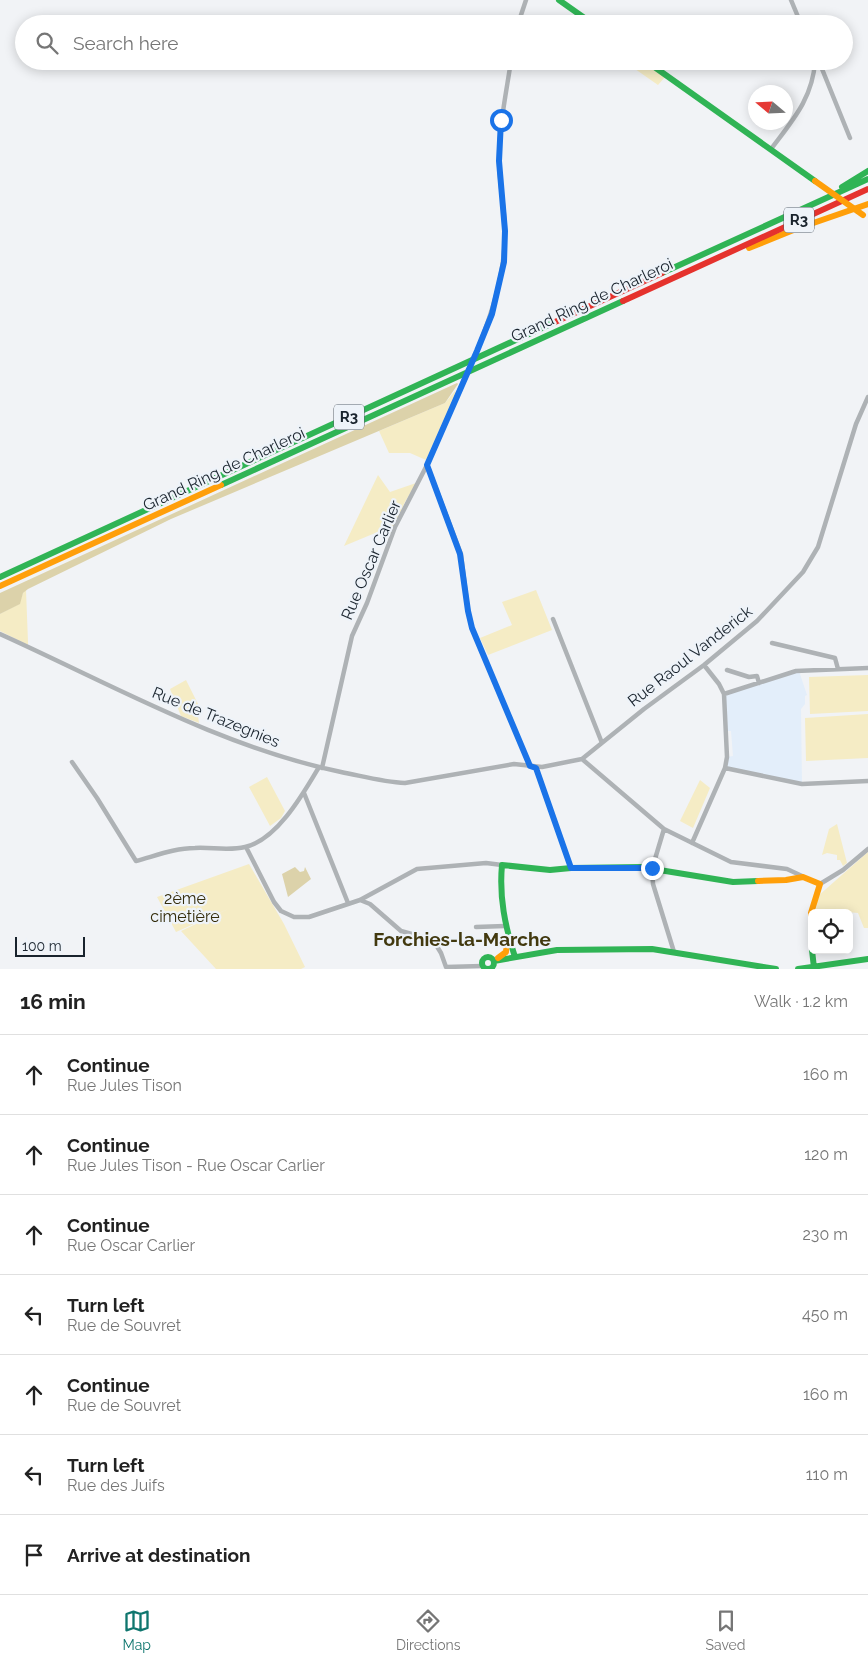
<!DOCTYPE html>
<meta charset="utf-8">
<style>
body{margin:0;font-family:Raleway,sans-serif;background:#f2f2f2;color:#222}
.controls{position:absolute;right:15px;bottom:15px;display:grid;overflow:hidden;border-radius:8px;box-shadow:0 2px 12px #0003}
.controls button{width:45px;height:45px;display:grid;place-items:center;padding:0;border:0;border-bottom:1px solid #e0e0e0;background:#fff;color:#222;font:25px sans-serif}
.compass{position:absolute;left:748px;top:85px;width:45px;height:45px;border-radius:50%;background:#fff;box-shadow:0 2px 12px #0003;rotate:289deg}
.scale{position:absolute;left:15px;bottom:12px;width:70px;box-sizing:border-box;padding-left:5px;border:2px solid #19232d;border-top:0;font-size:14px;line-height:18px;white-space:nowrap;color:#19232d;-webkit-text-stroke:4px #eef3f9;paint-order:stroke}
.stop{position:absolute;width:15px;height:15px;margin:-11px;border:4px solid #1a73e8;border-radius:50%;background:#fff}
.stop.end{background:#1a73e8;border-color:#fff;box-shadow:0 1px 5px #0008}
.list{margin:0;padding:0;list-style:none}
h2{display:flex;justify-content:space-between;align-items:center;height:65px;margin:0;padding:0 20px;font-size:21px}
h2 small{font-size:16px;font-weight:400;color:#767676}
.list li{display:grid;grid-template-columns:32px 1fr auto;gap:15px;align-items:center;box-sizing:border-box;height:80px;padding:0 20px;border-top:1px solid #e0e0e0}
.list b{display:block;font-size:19px;white-space:nowrap}
.list p{margin:0;font-size:16px;white-space:nowrap;color:#767676}
.list em{font-size:16px;font-style:normal;color:#767676}
.icon{flex:none;width:28px;height:28px;fill:none;stroke:currentColor;stroke-width:2;stroke-linecap:round;stroke-linejoin:round}
.map{position:relative;flex:none;width:868px;height:969px;overflow:hidden}
.search{position:absolute;background:#fff;box-shadow:0 2px 12px #0003;left:15px;right:15px;top:15px;height:55px;display:flex;align-items:center;gap:12px;box-sizing:border-box;padding:0 18px;border-radius:28px;color:#767676;font-size:19px}
.sheet{height:625px;background:#fff}
nav{display:flex;justify-content:space-around;align-items:center;box-sizing:border-box;height:70px;border-top:1px solid #e0e0e0;background:#fff;font-size:14px;color:#767676}
nav a{display:grid;justify-items:center;gap:2px}
nav .on{color:#0f766e}
.map>svg:first-child{display:block}
.built{fill:#e3eefa}
.green{fill:#f5ecc5}
.forest{fill:#dcd2aa}
.lines{fill:none;stroke-linecap:round;stroke-linejoin:round}
.street{stroke:#aeb2b5;stroke-width:4.5}
.fast{stroke:#30b455;stroke-width:6}
.slow{stroke:#ff9f0a;stroke-width:6}
.jam{stroke:#e5322d;stroke-width:6}
.street-bridge{stroke:#aeb2b5;stroke-width:4.5}
.slow-bridge{stroke:#ff9f0a;stroke-width:6}
.route{stroke:#1a73e8;stroke-width:6}
.labels{text-anchor:middle;dominant-baseline:central;stroke-width:4.5;stroke-linejoin:round;paint-order:stroke}
.shield{fill:#eef3f9;stroke:#59616a;stroke-width:1}
.shield-label{font-size:15px;font-weight:bold;fill:#19232d}
.street-label{font-size:16px;fill:#19232d;stroke:#eef3f9}
.park-label{font-size:16px;fill:#342c0a;stroke:#eef3f9}
.quarter-label{font-size:19px;font-weight:bold;fill:#42390f;stroke:#eef3f9}
</style>
<div class="map">
<svg width="868" height="969" viewBox="0 0 868 969">
<rect width="100%" height="100%" fill="#f1f3f6"/>
<!-- built -->
<path class="built" d="M 799,671 L 807,695 L 805,696 L 805,704 L 801,709 L 802,784 L 725,768 L 727,757 L 733,756 L 731,731 L 726,731 L 724,694 Z"/>
<!-- green -->
<path class="green" d="M 626,61 L 642,61 L 665,77 L 658,85 L 625,62 Z
M 455,391 L 456,392 L 426,460 L 410,453 L 389,453 L 379,431 L 445,403 Z
M 378,475 L 390,492 L 416,483 L 405,502 L 390,535 L 380,531 L 344,546 Z
M 26,590 L 28,642 L 28,645 L 0,631 L 0,614 L 19,604 L 23,593 Z
M 536,590 L 552,630 L 488,655 L 480,638 L 512,625 L 502,602 Z
M 868,675 L 868,711 L 810,714 L 809,677 Z
M 186,680 L 198,704 L 197,710 L 199,723 L 181,716 L 170,689 Z
M 868,714 L 868,758 L 806,761 L 805,718 Z
M 267,777 L 285,811 L 281,818 L 270,826 L 249,787 Z
M 700,780 L 710,788 L 693,828 L 680,821 Z
M 837,824 L 847,863 L 843,866 L 840,860 L 837,860 L 837,855 L 827,853 L 822,855 L 829,829 Z
M 868,852 L 868,928 L 864,928 L 858,913 L 816,909 L 818,896 Z
M 249,864 L 284,924 L 305,967 L 301,969 L 216,969 L 181,931 L 228,909 L 176,932 L 157,897 Z"/>
<!-- forest -->
<path class="forest" d="M 457,383 L 458,384 L 445,403 L 171,519 L 28,589 L 23,593 L 20,604 L 0,614 L 0,593 Z
M 295,867 L 300,872 L 304,871 L 305,867 L 311,879 L 288,897 L 282,874 Z"/>
<g class="lines">
<!-- street -->
<path class="street" d="M 791,0 L 801,24
M 518,24 L 526,0
M 815,61 L 820,64 L 850,138
M 771,149 C 792,121 813,98 815,61
M 477,351 C 492,313 505,274 505,232 C 505,208 499,184 499,160 C 499,127 506,94 511,61
M 427,465 L 461,554 L 468,611 L 472,628 L 530,766
M 553,619 L 602,743
M 0,634 C 111,684 221,747 341,772 C 362,776 383,782 405,783 L 514,764 L 542,767 L 582,759 L 644,709 L 704,665 L 757,621 L 803,572 L 818,547 L 856,424 L 868,397
M 772,643 L 835,658 L 838,669
M 727,670 L 749,677 L 757,676 L 759,683
M 724,694 L 796,671 L 868,668
M 582,759 L 664,829 L 731,862 L 787,869 L 802,876
M 72,762 L 97,798 L 136,861 C 155,856 175,848 195,848 C 211,847 229,851 245,847 C 277,840 303,794 319,767
M 322,768 L 352,636 L 367,603 L 395,527 L 427,465 L 463,382
M 536,768 L 571,868
M 725,768 L 802,784 L 868,781
M 304,793 L 348,903
M 664,829 L 652,869 L 653,884 L 674,952
M 692,843 L 725,768 L 727,757 L 724,694 L 719,684 L 704,665
M 246,847 L 274,902 L 281,911 L 294,917 L 309,917 L 360,900 L 417,869 L 486,863 L 502,865
M 820,884 L 843,870 L 868,849
M 360,900 L 370,904 L 401,931 L 433,940 L 441,953 L 446,967 L 482,966
M 476,927 L 505,926"/>
<!-- fast -->
<path class="fast" d="M 559,0 L 593,24
M 646,61 L 815,181
M 842,187 L 868,171
M 662,273 L 868,179
M 221,485 L 623,301
M 0,577 L 555,322
M 812,950 L 814,968
M 515,957 C 505,926 499,897 502,865 L 550,870 L 571,868 L 641,867 L 733,882 L 758,881
M482 963a6 6 0 1 1 12 0a6 6 0 1 1-12 0Z
M 494,961 L 557,950 L 652,949 L 776,969
M 798,969 L 868,959"/>
<!-- slow -->
<path class="slow" d="M 749,248 L 796,229 L 868,204
M 0,586 L 221,485
M 758,881 L 786,880 L 803,877 L 820,884 L 811,913 L 812,943
M 498,958 L 506,952 L 507,940"/>
<!-- jam -->
<path class="jam" d="M 623,301 L 868,189
M 555,322 L 662,273"/>
<!-- street-bridge -->
<path class="street-bridge" d="M 463,382 L 477,351"/>
<!-- slow-bridge -->
<path class="slow-bridge" d="M 815,181 L 863,215"/>
</g>
<g class="lines">
<!-- route -->
<path class="route" d="M 501,120 L 499,161 L 505,231 L 504,262 L 492,314 L 477,351 L 427,465 L 460,554 L 468,611 L 472,628 L 530,766 L 536,768 L 571,868 L 652,868"/>
</g>
<g class="labels">
<!-- shield labels -->
<g class="shield">
<rect x="784" y="207.5" width="30" height="25" rx="4"/>
<rect x="334" y="404.5" width="30" height="25" rx="4"/>
</g>
<g class="shield-label">
<text x="799" y="220">R3</text>
<text x="349" y="417">R3</text>
</g>
<!-- street labels -->
<g class="street-label">
<text transform="translate(592 300) rotate(-25)">Grand Ring de Charleroi</text>
<text transform="translate(224 469) rotate(-25)">Grand Ring de Charleroi</text>
<text transform="translate(371 560) rotate(-67)">Rue Oscar Carlier</text>
<text transform="translate(690 656) rotate(-38)">Rue Raoul Vanderick</text>
<text transform="translate(216 717) rotate(22)">Rue de Trazegnies</text>
</g>
<!-- park labels -->
<g class="park-label">
<text x="185" y="898">2ème<tspan x="185" dy="18">cimetière</tspan></text>
</g>
<!-- quarter labels -->
<g class="quarter-label">
<text x="462" y="939">Forchies-la-Marche</text>
</g>
</g>
</svg>
<div class="controls">
<button><svg class="icon" aria-label="locate" viewBox="0 0 24 24"><circle cx="12" cy="12" r="6"/><path d="M12 2v4M12 18v4M2 12h4M18 12h4"/></svg></button>
</div>
<svg class="compass" viewBox="-18 -18 36 36"><path d="M0-13l5 13h-10z" fill="#e53935"/><path d="M0 13l5-13h-10z" fill="#767676"/></svg>
<div class="scale">100 m</div>
<div class="stop" style="left:501px;top:120px"></div>
<div class="stop end" style="left:652px;top:868px"></div>
<div class="search"><svg class="icon" aria-label="search" viewBox="0 0 24 24"><circle cx="10" cy="10" r="6"/><path d="M15 15l6 6"/></svg>Search here</div>
</div>
<section class="sheet">
<h2>16 min<small>Walk · 1.2 km</small></h2>
<ul class="list">
<li><svg class="icon" aria-label="ahead" viewBox="0 0 24 24"><path d="M12 20V5M6 11l6-6 6 6"/></svg><div><b>Continue</b><p>Rue Jules Tison</p></div><em>160 m</em></li>
<li><svg class="icon" aria-label="ahead" viewBox="0 0 24 24"><path d="M12 20V5M6 11l6-6 6 6"/></svg><div><b>Continue</b><p>Rue Jules Tison - Rue Oscar Carlier</p></div><em>120 m</em></li>
<li><svg class="icon" aria-label="ahead" viewBox="0 0 24 24"><path d="M12 20V5M6 11l6-6 6 6"/></svg><div><b>Continue</b><p>Rue Oscar Carlier</p></div><em>230 m</em></li>
<li><svg class="icon" aria-label="left" viewBox="0 0 24 24"><path d="M17 20v-9H6M10 6l-5 5 5 5"/></svg><div><b>Turn left</b><p>Rue de Souvret</p></div><em>450 m</em></li>
<li><svg class="icon" aria-label="ahead" viewBox="0 0 24 24"><path d="M12 20V5M6 11l6-6 6 6"/></svg><div><b>Continue</b><p>Rue de Souvret</p></div><em>160 m</em></li>
<li><svg class="icon" aria-label="left" viewBox="0 0 24 24"><path d="M17 20v-9H6M10 6l-5 5 5 5"/></svg><div><b>Turn left</b><p>Rue des Juifs</p></div><em>110 m</em></li>
<li><svg class="icon" aria-label="arrive" viewBox="0 0 24 24"><path d="M6 21V4h12l-3 4 3 4H6"/></svg><div><b>Arrive at destination</b></div></li>
</ul>
</section>
<nav>
<a class="on"><svg class="icon" aria-label="map" viewBox="0 0 24 24"><path d="M3 6l6-2 6 2 6-2v14l-6 2-6-2-6 2zM9 4v14M15 6v14"/></svg>Map</a>
<a><svg class="icon" aria-label="directions" viewBox="0 0 24 24"><path d="M12 3l9 9-9 9-9-9zM9 14v-3h6M13 9l2 2-2 2"/></svg>Directions</a>
<a><svg class="icon" aria-label="saved" viewBox="0 0 24 24"><path d="M7 4h10v16l-5-4-5 4z"/></svg>Saved</a>
</nav>
